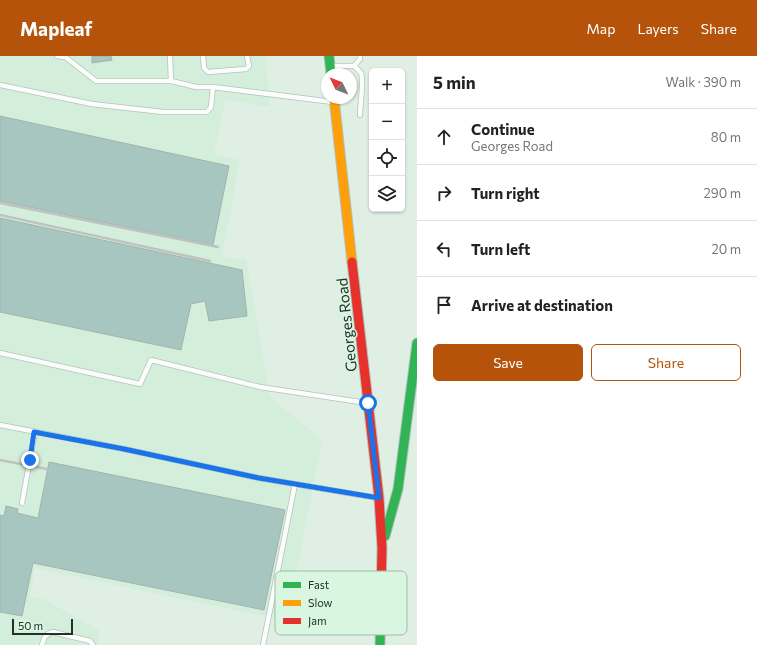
<!DOCTYPE html>
<meta charset="utf-8">
<style>
body{margin:0;font-family:Commissioner,sans-serif;background:#f2f2f2;color:#222}
.controls{position:absolute;right:12px;top:12px;display:grid;overflow:hidden;border-radius:6px;box-shadow:0 1px 3px #0004}
.controls button{width:36px;height:36px;display:grid;place-items:center;padding:0;border:0;border-bottom:1px solid #e0e0e0;background:#fff;color:#222;font:20px sans-serif}
.compass{position:absolute;left:321px;top:12px;width:36px;height:36px;border-radius:50%;background:#fff;box-shadow:0 1px 3px #0004;rotate:313deg}
.scale{position:absolute;left:12px;bottom:10px;width:61px;box-sizing:border-box;padding-left:4px;border:2px solid #243028;border-top:0;font-size:11px;line-height:14px;white-space:nowrap;color:#243028;-webkit-text-stroke:3px #d8f6e0;paint-order:stroke}
.stop{position:absolute;width:12px;height:12px;margin:-9px;border:3px solid #1a73e8;border-radius:50%;background:#fff}
.stop.end{background:#1a73e8;border-color:#fff;box-shadow:0 1px 4px #0008}
.list{margin:0;padding:0;list-style:none}
h2{display:flex;justify-content:space-between;align-items:center;height:52px;margin:0;padding:0 16px;font-size:17px}
h2 small{font-size:13px;font-weight:400;color:#767676}
.list li{display:grid;grid-template-columns:26px 1fr auto;gap:12px;align-items:center;box-sizing:border-box;height:56px;padding:0 16px;border-top:1px solid #e0e0e0}
.list b{display:block;font-size:15px;white-space:nowrap}
.list p{margin:0;font-size:13px;white-space:nowrap;color:#767676}
.list em{font-size:13px;font-style:normal;color:#767676}
.actions{display:flex;gap:8px;padding:12px 16px}
.actions a{flex:1;padding:9px 0;border:1px solid #b45309;border-radius:6px;text-align:center;font-size:14px;color:#b45309}
.actions .main{background:#b45309;color:#fff}
.icon{flex:none;width:22px;height:22px;fill:none;stroke:currentColor;stroke-width:2;stroke-linecap:round;stroke-linejoin:round}
.map{position:relative;flex:none;width:417px;height:589px;overflow:hidden}
header{display:flex;align-items:center;gap:24px;box-sizing:border-box;height:56px;padding:0 20px;background:#b45309;color:#fff}
header strong{font-size:19px}
nav{display:flex;gap:22px;margin-inline-start:auto;font-size:14px}
main{display:flex}
aside{flex:1;background:#fff}
.map>svg:first-child{display:block}
.built{fill:#d3efdc}
.building{fill:#a6c6bf;stroke:#a4b2ad}
.lines{fill:none;stroke-linecap:round;stroke-linejoin:round}
.lane-casing{stroke:#b5c2b9;stroke-width:6}
.fast-casing{stroke:#b5c2b9;stroke-width:11}
.slow-casing{stroke:#b5c2b9;stroke-width:11}
.jam-casing{stroke:#b5c2b9;stroke-width:11}
.lane{stroke:#fafdfb;stroke-width:4.5}
.fast{stroke:#30b455;stroke-width:9}
.slow{stroke:#ff9f0a;stroke-width:9}
.jam{stroke:#e5322d;stroke-width:9}
.rail{stroke:#bfc3c0;stroke-width:2.5}
.route{stroke:#1a73e8;stroke-width:5}
.labels{text-anchor:middle;dominant-baseline:central;stroke-width:3;stroke-linejoin:round;paint-order:stroke}
.street-label{font-size:15px;fill:#243028;stroke:#d8f6e0}
.key{fill:#d8f6e0;stroke:#a2bba9;stroke-width:1}
.key-label{font-size:11px;fill:#243028}
</style>
<header>
<strong>Mapleaf</strong>
<nav><a>Map</a><a>Layers</a><a>Share</a></nav>
</header>
<main>
<div class="map">
<svg width="417" height="589" viewBox="0 0 417 589">
<rect width="100%" height="100%" fill="#dfefe4"/>
<!-- built -->
<path class="built" d="M 0,0 L 265,0 L 270,51 L 225,44 L 214,98 L 240,104 L 222,200 L 246,204 L 270,341 L 322,384 L 287,565 L 35,512 L 30,541 L 44,543 L 100,575 L 97,589 L 0,589 Z"/>
<!-- building -->
<path class="building" d="M 92,0 L 111,0 L 112,4 L 92,7 Z
M 0,60 L 229,110 L 213,189 L 0,145 Z
M 0,162 L 242,214 L 247,260 L 209,265 L 205,245 L 191,248 L 181,294 L 0,256 Z
M 49,406 L 285,454 L 264,554 L 33,507 L 22,560 L 0,556 L 0,459 L 4,460 L 6,450 L 18,453 L 17,457 L 38,462 Z"/>
<g class="lines">
<defs>
<path id="lane" d="M 57,0 L 64,1
M 64,0 L 96,25 L 171,25 L 196,31 L 213,31 L 333,46
M 170,0 L 171,25
M 203,0 L 204,12 L 208,16 L 246,13 L 249,10 L 247,0
M 332,10 L 354,10 L 360,3 L 360,0
M 354,10 C 356,12 359,14 361,17 C 364,22 360,51 360,59
M 0,29 L 92,48 L 163,56 L 207,56 L 211,51 L 213,31
M 0,297 L 140,328 L 151,304 L 260,331 L 367,347
M 0,369 L 124,393 L 259,422 L 378,442
M 22,447 L 35,376
M 42,589 C 44,582 45,578 53,576 L 90,585 L 93,589
M 263,589 L 295,428"/>
<path id="fast" d="M 329,0 L 331,18
M 385,480 L 398,433 L 417,287
M 380,589 L 381,539"/>
<path id="slow" d="M 334,42 L 352,206"/>
<path id="jam" d="M 352,206 L 379,442 L 382,492 L 381,539"/>
</defs>
<!-- lane casing -->
<use href="#lane" class="lane-casing"/>
<!-- fast casing -->
<use href="#fast" class="fast-casing"/>
<!-- slow casing -->
<use href="#slow" class="slow-casing"/>
<!-- jam casing -->
<use href="#jam" class="jam-casing"/>
<!-- lane -->
<use href="#lane" class="lane"/>
<!-- fast -->
<use href="#fast" class="fast"/>
<!-- slow -->
<use href="#slow" class="slow"/>
<!-- jam -->
<use href="#jam" class="jam"/>
<!-- rail -->
<path class="rail" d="M 0,147 L 218,191
M 0,159 L 210,205
M 0,404 L 47,413"/>
</g>
<g class="lines">
<!-- route -->
<path class="route" d="M 30,404 L 34,376 L 124,393 L 259,422 L 379,442 L 368,347"/>
</g>
<g class="labels">
<!-- street labels -->
<g class="street-label">
<text transform="translate(346 269) rotate(-96)">Georges Road</text>
</g>
</g>
<!-- legend -->
<rect x="275" y="515" width="132" height="64" rx="6" class="key"/>
<rect x="283" y="526" width="18" height="6" fill="#30b455"/>
<rect x="283" y="544" width="18" height="6" fill="#ff9f0a"/>
<rect x="283" y="562" width="18" height="6" fill="#e5322d"/>
<g class="key-label">
<text x="308" y="533">Fast</text>
<text x="308" y="551">Slow</text>
<text x="308" y="569">Jam</text>
</g>
</svg>
<div class="controls">
<button>+</button>
<button>−</button>
<button><svg class="icon" aria-label="locate" viewBox="0 0 24 24"><circle cx="12" cy="12" r="6"/><path d="M12 2v4M12 18v4M2 12h4M18 12h4"/></svg></button>
<button><svg class="icon" aria-label="layers" viewBox="0 0 24 24"><path d="M12 4l9 5-9 5-9-5zM3 14l9 5 9-5"/></svg></button>
</div>
<svg class="compass" viewBox="-18 -18 36 36"><path d="M0-13l5 13h-10z" fill="#e53935"/><path d="M0 13l5-13h-10z" fill="#767676"/></svg>
<div class="scale">50 m</div>
<div class="stop" style="left:368px;top:347px"></div>
<div class="stop end" style="left:30px;top:404px"></div>
</div>
<aside>
<h2>5 min<small>Walk · 390 m</small></h2>
<ul class="list">
<li><svg class="icon" aria-label="ahead" viewBox="0 0 24 24"><path d="M12 20V5M6 11l6-6 6 6"/></svg><div><b>Continue</b><p>Georges Road</p></div><em>80 m</em></li>
<li><svg class="icon" aria-label="right" viewBox="0 0 24 24"><path d="M7 20v-9h11M14 6l5 5-5 5"/></svg><div><b>Turn right</b></div><em>290 m</em></li>
<li><svg class="icon" aria-label="left" viewBox="0 0 24 24"><path d="M17 20v-9H6M10 6l-5 5 5 5"/></svg><div><b>Turn left</b></div><em>20 m</em></li>
<li><svg class="icon" aria-label="arrive" viewBox="0 0 24 24"><path d="M6 21V4h12l-3 4 3 4H6"/></svg><div><b>Arrive at destination</b></div></li>
</ul>
<div class="actions"><a class="main">Save</a><a>Share</a></div>
</aside>
</main>
